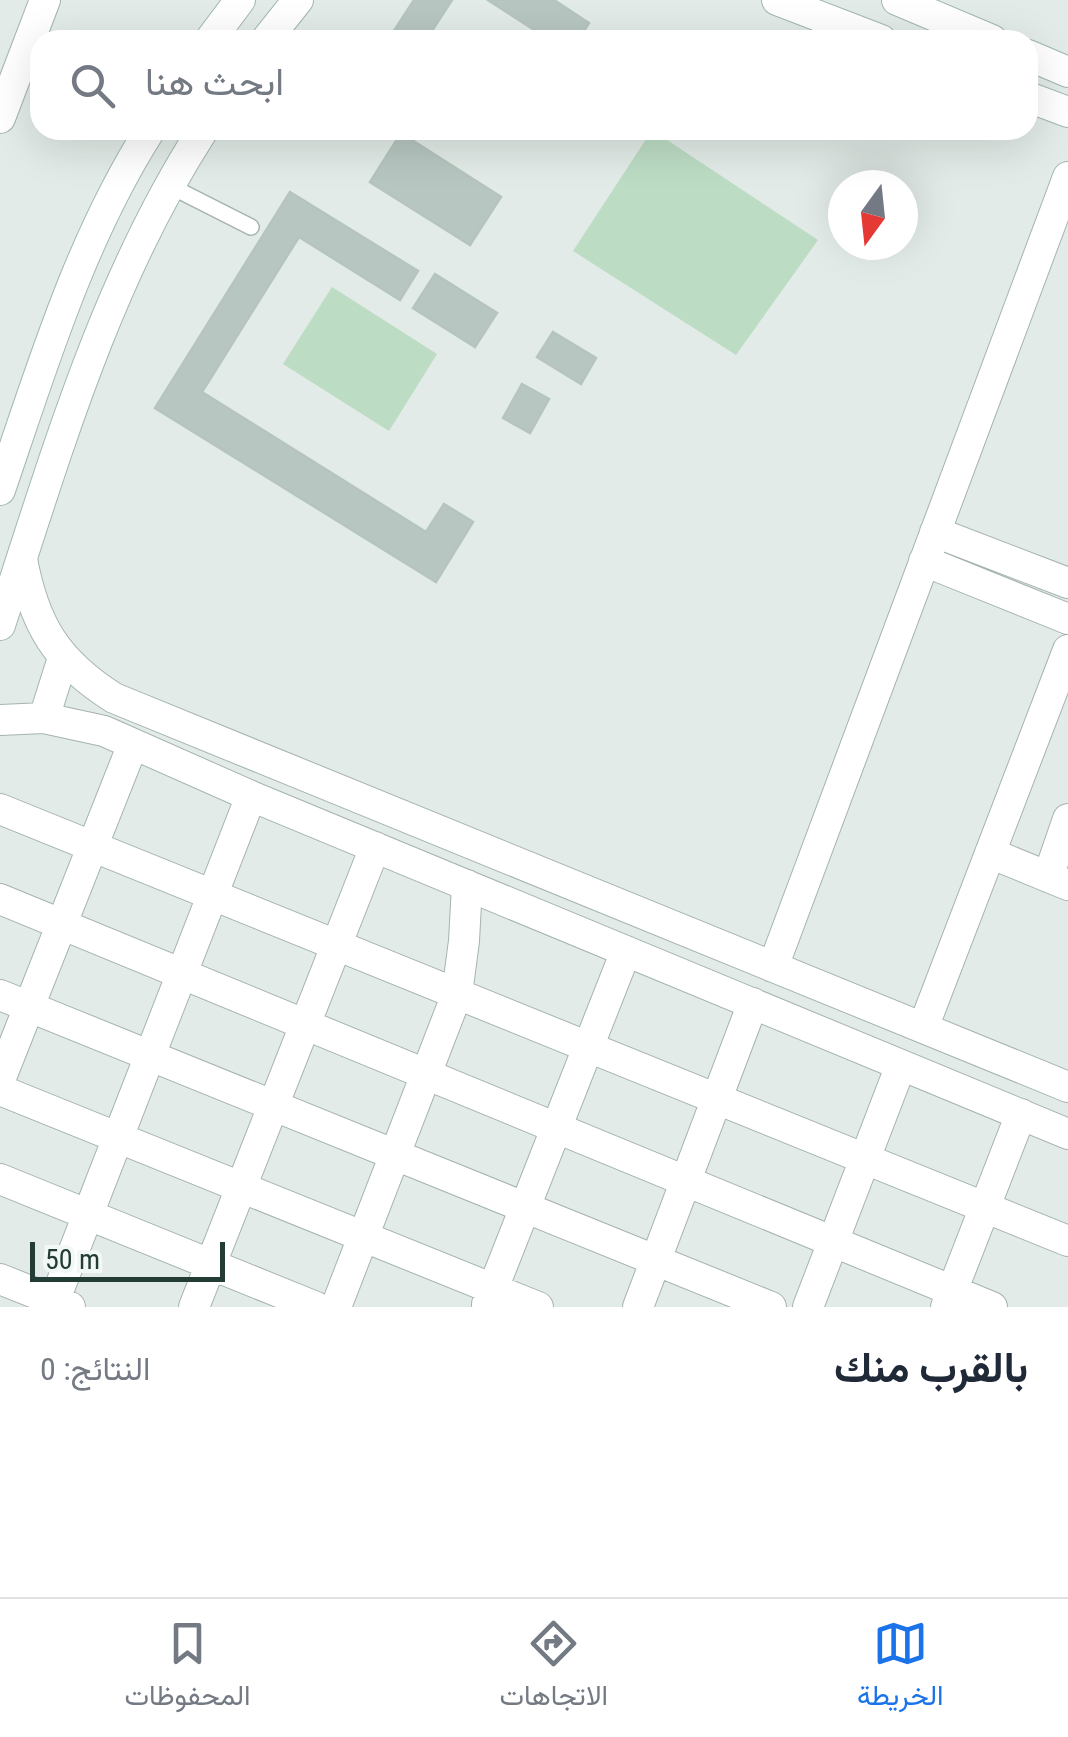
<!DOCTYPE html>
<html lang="ar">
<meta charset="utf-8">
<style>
body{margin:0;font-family:"Roboto Condensed",Vazirmatn,sans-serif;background:#f6f6f7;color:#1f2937;direction:rtl}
.compass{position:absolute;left:828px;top:170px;width:90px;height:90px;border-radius:50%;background:#fff;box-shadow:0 10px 40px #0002;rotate:195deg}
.scale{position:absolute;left:30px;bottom:25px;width:195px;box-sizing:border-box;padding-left:10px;border:5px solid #233c35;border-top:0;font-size:28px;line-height:35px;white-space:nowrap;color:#233c35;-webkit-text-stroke:8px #f2f8f5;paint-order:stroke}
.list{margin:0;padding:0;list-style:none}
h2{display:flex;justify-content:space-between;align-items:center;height:130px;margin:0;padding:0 40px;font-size:42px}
h2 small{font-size:32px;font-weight:400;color:#747a83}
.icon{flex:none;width:55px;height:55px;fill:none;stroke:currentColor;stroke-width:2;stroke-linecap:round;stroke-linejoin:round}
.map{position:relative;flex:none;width:1068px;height:1307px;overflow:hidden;direction:ltr}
.search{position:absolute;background:#fff;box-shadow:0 10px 40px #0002;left:30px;right:30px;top:30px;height:110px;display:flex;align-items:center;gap:25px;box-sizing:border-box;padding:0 35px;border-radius:30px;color:#747a83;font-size:38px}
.sheet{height:290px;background:#fff}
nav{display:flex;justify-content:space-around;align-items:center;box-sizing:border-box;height:140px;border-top:2px solid #e0e1e3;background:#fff;font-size:28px;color:#747a83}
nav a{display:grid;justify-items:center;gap:5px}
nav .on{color:#1a73e8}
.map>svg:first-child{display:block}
.green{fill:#bcdcc4}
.building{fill:#b7c6c0;stroke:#b5c5be;stroke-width:2.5}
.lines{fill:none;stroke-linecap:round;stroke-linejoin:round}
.lane-casing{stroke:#a5b3ae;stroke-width:18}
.street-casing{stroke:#a5b3ae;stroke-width:32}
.secondary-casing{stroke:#a1b7af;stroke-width:32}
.lane{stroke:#fff;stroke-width:15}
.street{stroke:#fff;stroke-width:30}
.secondary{stroke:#fff;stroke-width:30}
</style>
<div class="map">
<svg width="1068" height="1307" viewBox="0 0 1068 1307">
<rect width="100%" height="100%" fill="#e2ebe7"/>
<!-- green -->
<path class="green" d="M 652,130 L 818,240 L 736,355 L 573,251 Z
M 332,287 L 437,354 L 389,431 L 283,364 Z"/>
<!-- building -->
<path class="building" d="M 414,0 L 452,0 L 426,40 L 388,40 Z
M 488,0 L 554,0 L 589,23 L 578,40 L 550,40 Z
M 401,133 L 501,197 L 470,245 L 370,182 Z
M 290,192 L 418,271 L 400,300 L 299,237 L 202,392 L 426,532 L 444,504 L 473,522 L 436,582 L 155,408 Z
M 435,274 L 497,313 L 475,347 L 413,308 Z
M 553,332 L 596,358 L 581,384 L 537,357 Z
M 522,384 L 549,399 L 530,433 L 503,418 Z"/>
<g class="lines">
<defs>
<path id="lane" d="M 170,186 L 251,227"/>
<path id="street" d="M 0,118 L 45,0
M 935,532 L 1068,583
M 22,559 C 34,625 57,662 114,698 L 1068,1087
M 924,561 L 1068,619
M 44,718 L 63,658
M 0,720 L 44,718 L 104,731 L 251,796 L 1068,1134
M 0,809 L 1068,1241
M 990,853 L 1068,885
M 1048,877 L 1068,819
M 0,899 L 992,1307
M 773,967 L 1068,177
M 0,995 L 771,1307
M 923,1028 L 1068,650
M 0,1080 L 133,744
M 0,1090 L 538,1307
M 0,1179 L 316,1307
M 0,1279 L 70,1307
M 487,1304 L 626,951
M 52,1307 L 251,796
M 194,1307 L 375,847
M 336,1307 L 457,994 L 464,941 L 467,885
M 638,1307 L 753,1003
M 808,1307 L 901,1065
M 946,1307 L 1021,1114"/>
<path id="secondary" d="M 777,0 L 881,40
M 897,0 L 992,40
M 210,40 L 240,0
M 266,40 L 298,0
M 1028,55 L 1068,72
M 1028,97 L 1068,112
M 0,490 C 42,367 80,240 150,130
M 0,625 C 56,455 105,282 203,130"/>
</defs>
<!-- lane casing -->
<use href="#lane" class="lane-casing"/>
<!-- street casing -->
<use href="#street" class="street-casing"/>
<!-- secondary casing -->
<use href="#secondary" class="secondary-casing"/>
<!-- lane -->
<use href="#lane" class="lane"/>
<!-- street -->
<use href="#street" class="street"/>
<!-- secondary -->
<use href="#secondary" class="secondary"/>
</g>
</svg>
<svg class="compass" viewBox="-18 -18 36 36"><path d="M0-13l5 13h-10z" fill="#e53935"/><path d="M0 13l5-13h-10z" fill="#747a83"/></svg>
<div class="scale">50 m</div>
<div class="search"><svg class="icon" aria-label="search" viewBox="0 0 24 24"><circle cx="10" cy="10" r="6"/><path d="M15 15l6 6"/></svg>ابحث هنا</div>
</div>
<section class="sheet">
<h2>بالقرب منك<small>النتائج: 0</small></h2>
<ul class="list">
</ul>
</section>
<nav>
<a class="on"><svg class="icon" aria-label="map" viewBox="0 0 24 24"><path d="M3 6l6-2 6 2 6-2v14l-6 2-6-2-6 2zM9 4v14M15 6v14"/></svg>الخريطة</a>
<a><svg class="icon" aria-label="directions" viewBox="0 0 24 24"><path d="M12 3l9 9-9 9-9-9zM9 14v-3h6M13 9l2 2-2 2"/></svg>الاتجاهات</a>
<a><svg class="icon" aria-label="saved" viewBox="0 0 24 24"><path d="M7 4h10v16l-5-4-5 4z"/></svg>المحفوظات</a>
</nav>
